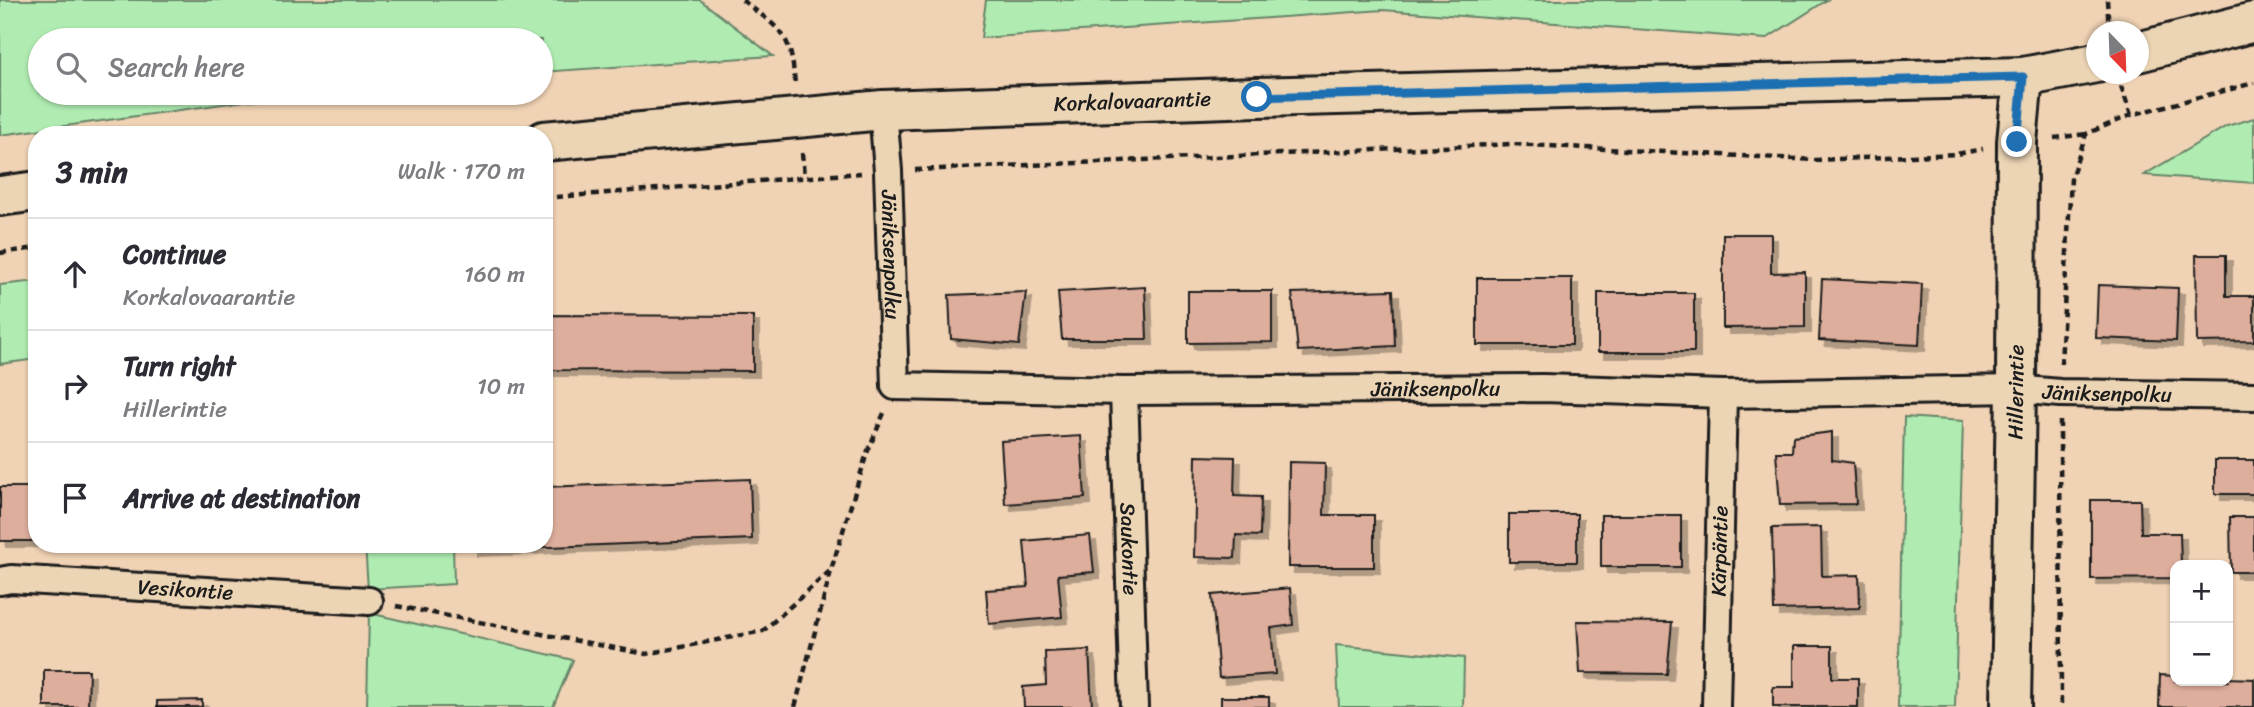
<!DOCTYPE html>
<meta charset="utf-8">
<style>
body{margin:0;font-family:Sriracha,sans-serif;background:#f2f2f3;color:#2b2b33}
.controls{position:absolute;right:21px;bottom:21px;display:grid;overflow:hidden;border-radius:14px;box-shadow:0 2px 5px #0004}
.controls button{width:63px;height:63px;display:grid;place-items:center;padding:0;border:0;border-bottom:2px solid #e1e1e2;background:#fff;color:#2b2b33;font:35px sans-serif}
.compass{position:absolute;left:2086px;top:21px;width:63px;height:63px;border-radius:50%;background:#fff;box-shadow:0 2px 5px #0004;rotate:157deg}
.stop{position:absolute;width:21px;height:21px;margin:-16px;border:5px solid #1f6fb2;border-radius:50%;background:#fff}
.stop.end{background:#1f6fb2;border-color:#fff;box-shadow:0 2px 7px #0008}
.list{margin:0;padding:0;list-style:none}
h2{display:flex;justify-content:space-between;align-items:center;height:91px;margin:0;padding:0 28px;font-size:30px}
h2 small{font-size:23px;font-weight:400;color:#7c7c81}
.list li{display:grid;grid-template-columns:46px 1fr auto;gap:21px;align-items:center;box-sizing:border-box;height:112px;padding:0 28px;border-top:2px solid #e1e1e2}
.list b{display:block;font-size:26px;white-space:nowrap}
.list p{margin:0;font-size:23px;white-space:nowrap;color:#7c7c81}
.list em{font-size:23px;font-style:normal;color:#7c7c81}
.icon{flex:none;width:38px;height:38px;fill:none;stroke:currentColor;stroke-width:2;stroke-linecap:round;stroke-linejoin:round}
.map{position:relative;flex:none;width:2254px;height:707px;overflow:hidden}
.search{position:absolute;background:#fff;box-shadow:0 2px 5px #0004;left:28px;top:28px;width:525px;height:77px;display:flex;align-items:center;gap:18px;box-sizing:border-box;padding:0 24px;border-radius:38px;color:#7c7c81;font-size:26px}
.panel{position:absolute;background:#fff;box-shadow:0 2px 5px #0004;left:28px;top:126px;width:525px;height:427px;border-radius:28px}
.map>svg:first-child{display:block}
.green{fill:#b0ecb2;stroke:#668467;stroke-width:2}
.building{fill:#deae9c;stroke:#1c1c1c;stroke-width:2;filter:url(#shadow)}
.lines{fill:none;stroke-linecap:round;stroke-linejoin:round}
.street-casing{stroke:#1c1c1c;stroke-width:32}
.secondary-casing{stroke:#1c1c1c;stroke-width:44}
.path{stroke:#1c1c1c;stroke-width:4.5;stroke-dasharray:7 5;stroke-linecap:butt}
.street{stroke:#ecd5b5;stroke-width:26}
.secondary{stroke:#ecd5b5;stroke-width:38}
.route{stroke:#1f6fb2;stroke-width:9}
.labels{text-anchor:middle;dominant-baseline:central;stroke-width:6;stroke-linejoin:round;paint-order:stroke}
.street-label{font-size:21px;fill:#1c1c1c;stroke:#ecd5b5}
</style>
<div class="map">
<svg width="2254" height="707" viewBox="0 0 2254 707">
<defs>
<filter id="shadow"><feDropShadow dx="6" dy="6" stdDeviation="0" flood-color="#0004"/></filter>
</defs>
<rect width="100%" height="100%" fill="#f0d2b4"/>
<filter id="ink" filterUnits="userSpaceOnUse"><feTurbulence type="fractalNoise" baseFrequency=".0143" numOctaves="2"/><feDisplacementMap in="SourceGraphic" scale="14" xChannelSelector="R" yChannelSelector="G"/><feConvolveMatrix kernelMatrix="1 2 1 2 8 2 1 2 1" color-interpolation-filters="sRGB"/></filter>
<g filter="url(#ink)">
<!-- green -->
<path class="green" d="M 0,0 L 700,0 L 773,56 L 541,72 L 541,40 L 40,40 L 40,93 L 302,93 L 0,135 Z
M 986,0 L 1827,0 L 1766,39 L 1383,10 L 981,38 Z
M 2254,118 L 2254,183 L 2144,175 L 2227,126 Z
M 37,281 L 37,359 L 0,364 L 0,285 Z
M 1904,417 L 1963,421 L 1955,707 L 1898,707 Z
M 365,544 L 453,544 L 454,584 L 368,589 Z
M 369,613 L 573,660 L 553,707 L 367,707 Z
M 1336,645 L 1464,658 L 1463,707 L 1339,707 Z"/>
<!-- building -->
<path class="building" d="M 1723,234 L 1771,234 L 1771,273 L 1805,272 L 1805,327 L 1723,328 Z
M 2196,255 L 2226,255 L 2226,296 L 2254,296 L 2254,341 L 2197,342 Z
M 1477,278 L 1572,278 L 1572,345 L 1477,345 Z
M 1822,279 L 1922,284 L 1919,345 L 1819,340 Z
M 2098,285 L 2178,288 L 2176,341 L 2096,338 Z
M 1145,287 L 1147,339 L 1062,339 L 1058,292 Z
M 1393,290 L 1395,346 L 1298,351 L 1292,293 Z
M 1188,291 L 1272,291 L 1272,342 L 1188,343 Z
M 1026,292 L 1019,345 L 951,339 L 949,295 Z
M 1598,293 L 1694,293 L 1694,352 L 1598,352 Z
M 544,315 L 753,316 L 753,371 L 544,370 Z
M 1832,432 L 1832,460 L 1853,463 L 1856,504 L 1780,505 L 1776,452 L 1792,452 L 1793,437 Z
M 1081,436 L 1085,498 L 1005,504 L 1001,441 Z
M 1196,456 L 1235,457 L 1234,496 L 1261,497 L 1260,536 L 1236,535 L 1235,558 L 1194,557 Z
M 2215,460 L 2254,460 L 2254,494 L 2215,494 Z
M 1289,462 L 1325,463 L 1324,515 L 1374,515 L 1374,567 L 1288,567 Z
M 750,479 L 752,539 L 471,550 L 471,544 L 544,544 L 544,487 Z
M 0,487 L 37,487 L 37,541 L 0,541 Z
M 2091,500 L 2140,500 L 2141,533 L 2180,533 L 2181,565 L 2175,565 L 2175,578 L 2091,579 Z
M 1509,514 L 1577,514 L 1577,562 L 1509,562 Z
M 1601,515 L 1681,515 L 1681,567 L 1601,567 Z
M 2230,517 L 2254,517 L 2254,572 L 2231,572 Z
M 1821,527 L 1822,576 L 1859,575 L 1860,608 L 1774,610 L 1772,528 Z
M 1090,535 L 1094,572 L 1058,575 L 1062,617 L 989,624 L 986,590 L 1028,587 L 1024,541 Z
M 1290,588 L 1293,625 L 1271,628 L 1275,674 L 1219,678 L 1212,595 Z
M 1577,621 L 1672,622 L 1667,674 L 1580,673 Z
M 1794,646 L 1832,646 L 1832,678 L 1858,678 L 1858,707 L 1773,707 L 1773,687 L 1794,687 Z
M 1089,650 L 1092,707 L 1024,707 L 1023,687 L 1046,685 L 1045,652 Z
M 44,670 L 89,670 L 88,707 L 44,707 Z
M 2160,675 L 2175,676 L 2175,681 L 2228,681 L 2228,678 L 2254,679 L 2254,707 L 2159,707 Z
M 1221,697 L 1269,697 L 1269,707 L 1221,707 Z
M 202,700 L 202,707 L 157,707 L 157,701 Z"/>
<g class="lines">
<defs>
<g id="street">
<path id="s1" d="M 883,110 L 888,171 L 895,386 L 1124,391 L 1543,388 L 1723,394 L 2016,389 L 2060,393 L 2254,396"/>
<path id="s2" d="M 1124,391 L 1134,707"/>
<path id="s3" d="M 0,581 L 11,579 L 369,601"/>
<path id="s4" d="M 1716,707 L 1723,394"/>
</g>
<g id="secondary">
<path d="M 2138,52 L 2254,22"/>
<path id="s5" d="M 544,141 L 883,110 L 1257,97 L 2023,77 L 2096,63"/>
<path d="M 0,196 L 37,191"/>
<path id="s6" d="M 2011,707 L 2016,389 L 2017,142 L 2023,77"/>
</g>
</defs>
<!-- street casing -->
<use href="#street" class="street-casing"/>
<!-- secondary casing -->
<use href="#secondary" class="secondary-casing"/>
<!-- path -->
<path class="path" d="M 742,0 C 782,31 791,32 795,85
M 2107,0 L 2109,31
M 2121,86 L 2131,115
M 2054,138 L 2086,134
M 802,153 L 804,176
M 915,170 L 1512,144 L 1816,160 L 1957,154 L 1983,149
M 544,198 L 861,173
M 0,253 L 37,248
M 2061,364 L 2071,178 L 2086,134 L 2131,115 L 2254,83
M 2060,421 L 2061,707
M 396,606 L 646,654 L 763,631 L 831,570 L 867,453 L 884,413
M 795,707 L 831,571"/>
<!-- street -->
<use href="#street" class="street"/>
<!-- secondary -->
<use href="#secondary" class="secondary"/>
</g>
</g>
<g class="lines" filter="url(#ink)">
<!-- route -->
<path class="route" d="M 1257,97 L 2023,77 L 2017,142"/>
</g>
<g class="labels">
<!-- street labels -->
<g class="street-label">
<text stroke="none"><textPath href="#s5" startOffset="590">Korkalovaarantie</textPath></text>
<text stroke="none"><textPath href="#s1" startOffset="145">Jäniksenpolku</textPath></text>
<text stroke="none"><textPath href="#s1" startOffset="817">Jäniksenpolku</textPath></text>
<text stroke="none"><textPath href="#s6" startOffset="315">Hillerintie</textPath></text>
<text stroke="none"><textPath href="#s1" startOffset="1489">Jäniksenpolku</textPath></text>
<text stroke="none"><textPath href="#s2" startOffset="158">Saukontie</textPath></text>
<text stroke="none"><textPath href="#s4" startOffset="156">Kärpäntie</textPath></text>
<text stroke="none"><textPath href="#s3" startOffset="186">Vesikontie</textPath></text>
</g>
</g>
</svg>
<div class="controls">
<button>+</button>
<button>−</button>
</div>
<svg class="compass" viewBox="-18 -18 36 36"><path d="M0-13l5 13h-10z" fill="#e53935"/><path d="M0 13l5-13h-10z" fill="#7c7c81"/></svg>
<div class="stop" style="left:1257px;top:97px"></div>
<div class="stop end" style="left:2017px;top:142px"></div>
<div class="search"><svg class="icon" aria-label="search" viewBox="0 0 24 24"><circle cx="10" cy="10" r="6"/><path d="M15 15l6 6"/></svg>Search here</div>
<section class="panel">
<h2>3 min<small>Walk · 170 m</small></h2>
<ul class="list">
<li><svg class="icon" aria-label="ahead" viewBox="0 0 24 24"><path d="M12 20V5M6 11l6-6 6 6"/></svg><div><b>Continue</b><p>Korkalovaarantie</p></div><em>160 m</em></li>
<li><svg class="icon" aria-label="right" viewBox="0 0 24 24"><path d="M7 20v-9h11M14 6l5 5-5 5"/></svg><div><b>Turn right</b><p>Hillerintie</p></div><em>10 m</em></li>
<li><svg class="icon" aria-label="arrive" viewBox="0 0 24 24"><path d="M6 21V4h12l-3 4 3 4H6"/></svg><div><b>Arrive at destination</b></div></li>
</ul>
</section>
</div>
